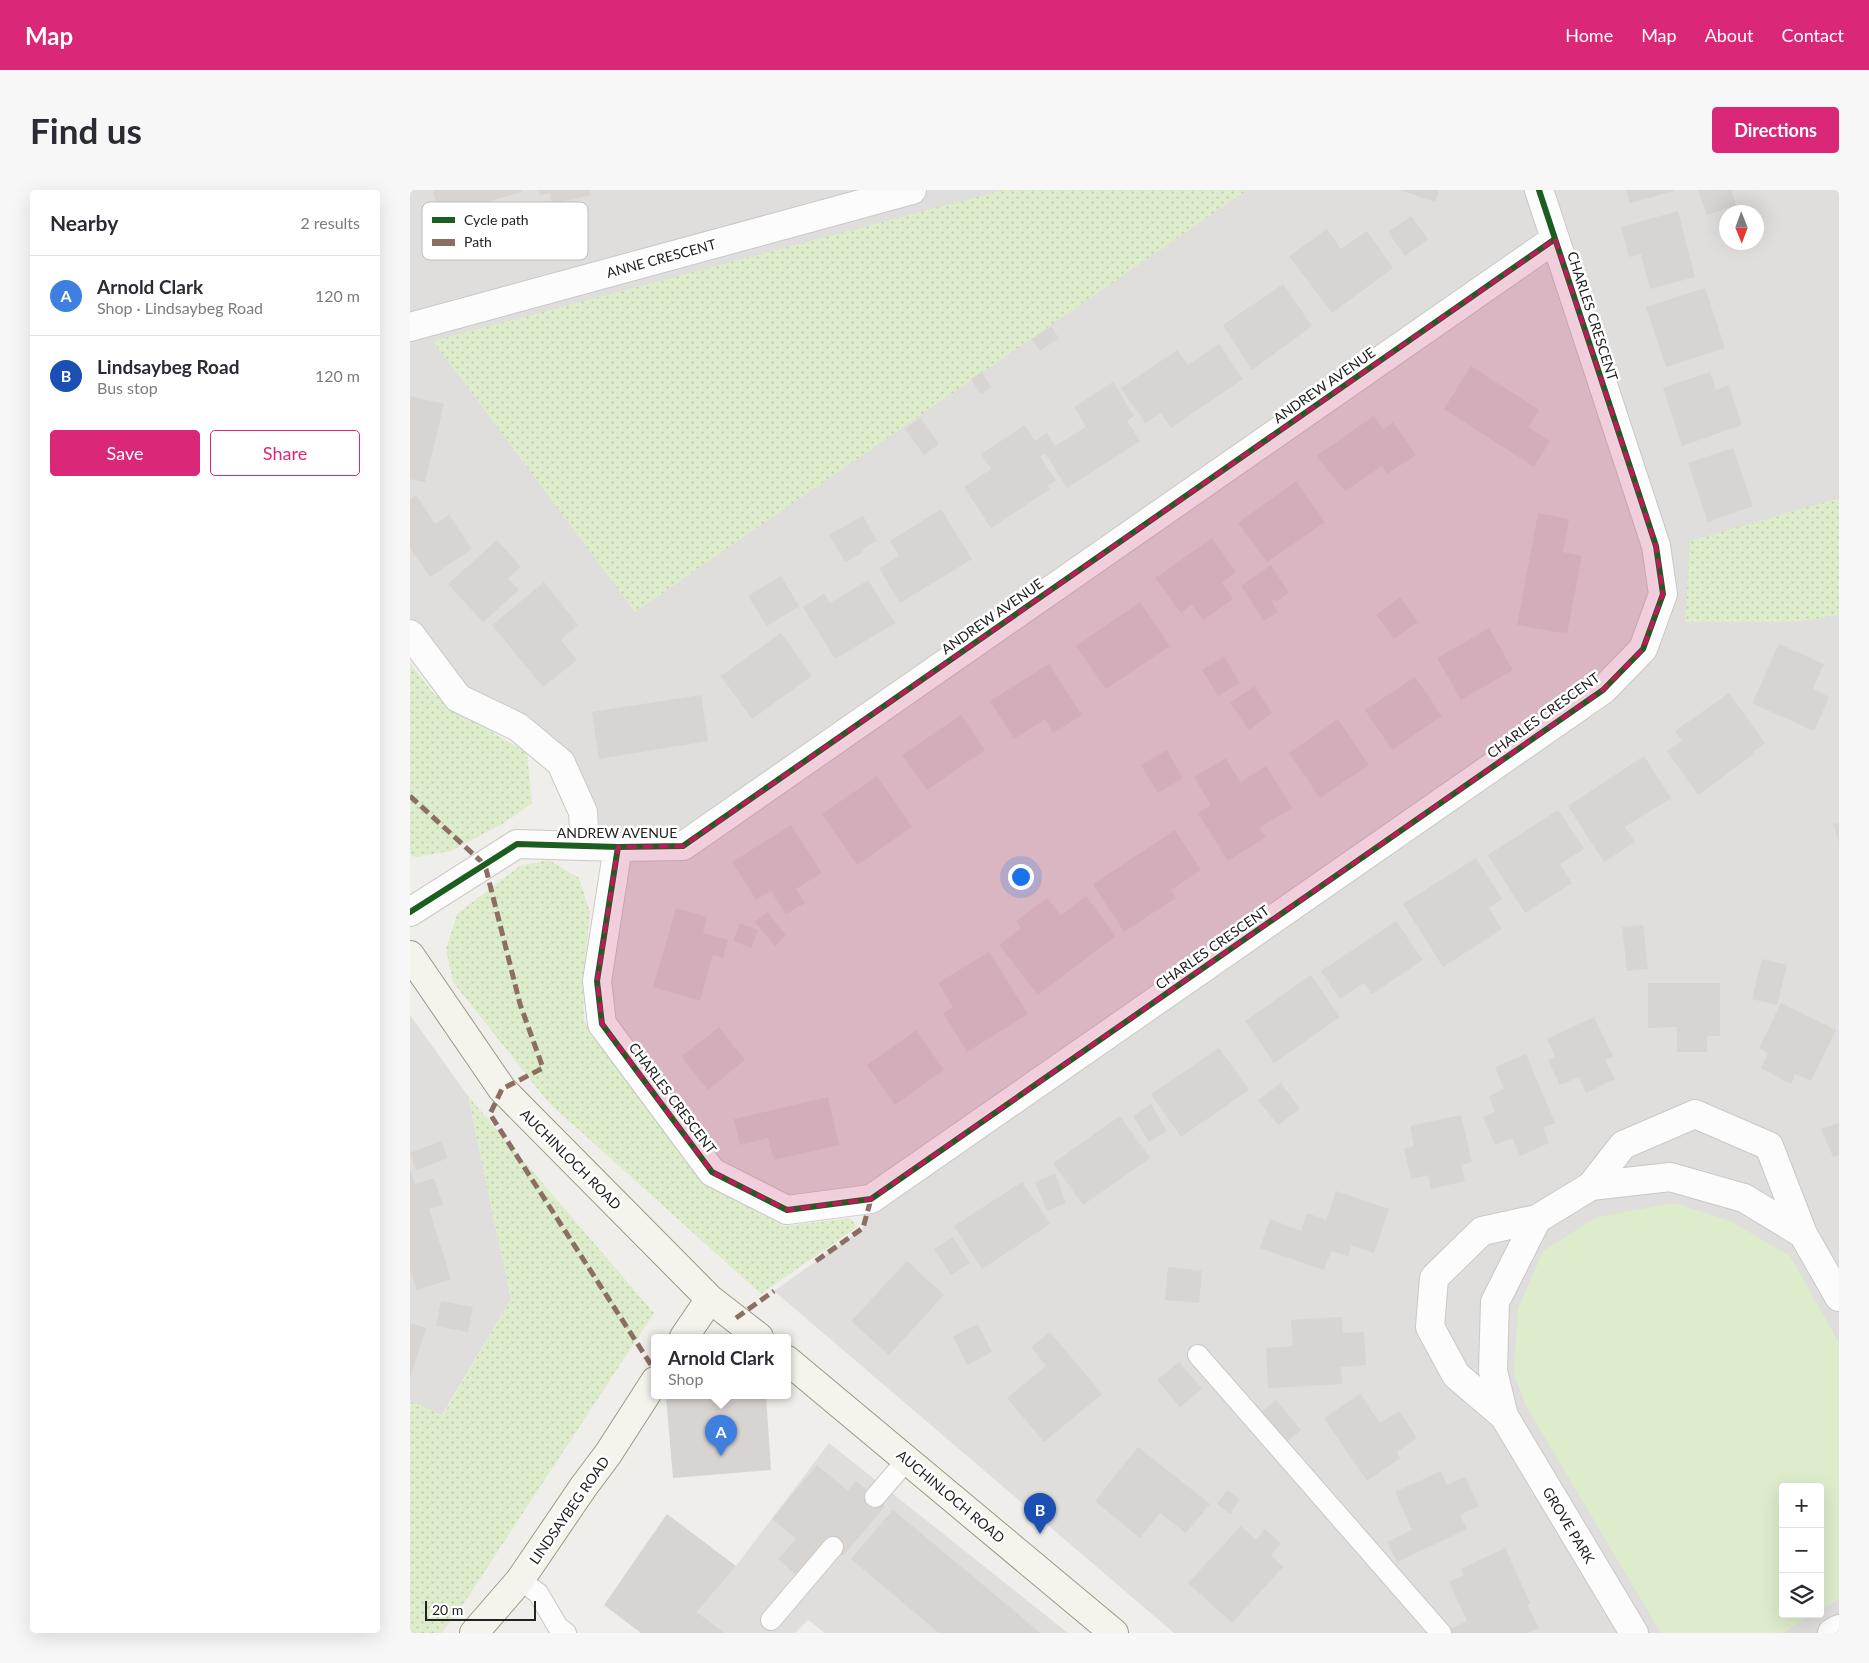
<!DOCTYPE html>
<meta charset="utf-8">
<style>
body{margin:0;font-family:Lato,sans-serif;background:#f7f7f7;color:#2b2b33}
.controls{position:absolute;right:15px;bottom:15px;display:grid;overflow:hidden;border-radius:5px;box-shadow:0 5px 20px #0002}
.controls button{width:45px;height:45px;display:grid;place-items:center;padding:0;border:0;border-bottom:1px solid #e1e1e2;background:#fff;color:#2b2b33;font:25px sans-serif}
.compass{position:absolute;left:1309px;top:15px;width:45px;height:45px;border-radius:50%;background:#fff;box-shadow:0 5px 20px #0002;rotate:179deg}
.scale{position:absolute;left:15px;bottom:12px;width:111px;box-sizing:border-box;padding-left:5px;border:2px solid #222;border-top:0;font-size:14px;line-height:18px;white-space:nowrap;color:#222;-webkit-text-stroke:4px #fff;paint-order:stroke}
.you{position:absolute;left:610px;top:686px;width:18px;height:18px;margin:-12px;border:4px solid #fff;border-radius:50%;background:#1a73e8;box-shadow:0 0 0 8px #1a73e833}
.badge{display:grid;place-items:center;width:32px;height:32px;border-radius:50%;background:#db2777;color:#fff;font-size:16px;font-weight:700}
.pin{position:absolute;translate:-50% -41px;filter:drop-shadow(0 1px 2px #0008)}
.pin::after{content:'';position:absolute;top:26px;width:18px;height:15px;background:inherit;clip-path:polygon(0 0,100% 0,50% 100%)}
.popup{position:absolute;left:241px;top:1144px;width:140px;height:65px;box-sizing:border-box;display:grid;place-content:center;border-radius:5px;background:#fff;filter:drop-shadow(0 1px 4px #0005);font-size:16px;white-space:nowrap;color:#7c7c81}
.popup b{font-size:19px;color:#2b2b33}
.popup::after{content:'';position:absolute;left:50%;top:100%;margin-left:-10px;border:10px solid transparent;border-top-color:#fff}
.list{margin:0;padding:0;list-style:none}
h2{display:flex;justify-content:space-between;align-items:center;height:65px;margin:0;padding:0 20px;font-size:21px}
h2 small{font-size:16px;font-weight:400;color:#7c7c81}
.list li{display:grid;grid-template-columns:32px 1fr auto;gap:15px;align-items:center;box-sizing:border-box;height:80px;padding:0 20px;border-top:1px solid #e1e1e2}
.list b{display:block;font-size:19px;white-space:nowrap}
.list p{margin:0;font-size:16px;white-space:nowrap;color:#7c7c81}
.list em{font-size:16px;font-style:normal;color:#7c7c81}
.actions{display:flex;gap:10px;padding:15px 20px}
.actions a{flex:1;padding:11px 0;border:1px solid #db2777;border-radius:5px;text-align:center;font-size:18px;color:#db2777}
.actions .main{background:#db2777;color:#fff}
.icon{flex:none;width:28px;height:28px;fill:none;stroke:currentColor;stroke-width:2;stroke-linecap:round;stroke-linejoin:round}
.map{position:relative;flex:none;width:1429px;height:1443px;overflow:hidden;border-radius:5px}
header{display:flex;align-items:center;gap:30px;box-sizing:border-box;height:70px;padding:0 25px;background:#db2777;color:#fff}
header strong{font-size:24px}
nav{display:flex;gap:28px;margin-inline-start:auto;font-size:18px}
.intro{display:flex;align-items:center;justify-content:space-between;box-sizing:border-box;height:120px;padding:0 30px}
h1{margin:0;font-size:35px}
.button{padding:12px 22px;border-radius:5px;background:#db2777;color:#fff;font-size:18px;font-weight:700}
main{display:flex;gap:30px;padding:0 30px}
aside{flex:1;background:#fff;border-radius:5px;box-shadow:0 5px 20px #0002}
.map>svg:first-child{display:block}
.residential{fill:#dfdedc;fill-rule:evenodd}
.grass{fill:url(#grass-dots)}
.garden{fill:#ddeccb}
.building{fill:#d7d4d2}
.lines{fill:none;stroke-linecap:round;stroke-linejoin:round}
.lane-casing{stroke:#c9c8c7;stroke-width:22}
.street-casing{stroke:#c9c8c7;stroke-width:30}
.secondary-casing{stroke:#999a82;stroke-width:30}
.lane{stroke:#fdfcfc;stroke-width:20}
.street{stroke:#fdfcfc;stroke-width:28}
.secondary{stroke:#f4f4ed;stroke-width:28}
.quiet{stroke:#8d6e63;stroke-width:5;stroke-dasharray:10 5;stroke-linecap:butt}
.cycleway-casing{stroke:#fff;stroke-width:9}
.cycleway{stroke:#1b5e20;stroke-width:6}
.marked{fill:#c2185b;fill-opacity:0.2;stroke:#c2185b;stroke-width:4;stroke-dasharray:10 6;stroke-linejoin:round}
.labels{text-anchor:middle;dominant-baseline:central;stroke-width:5;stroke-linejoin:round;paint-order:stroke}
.street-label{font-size:14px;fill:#222;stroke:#fff}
.key{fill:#fff;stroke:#bdbdbd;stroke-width:1}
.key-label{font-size:14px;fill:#222}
</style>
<header>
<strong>Map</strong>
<nav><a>Home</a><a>Map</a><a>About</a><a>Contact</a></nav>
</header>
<div class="intro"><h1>Find us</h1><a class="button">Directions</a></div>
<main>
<aside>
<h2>Nearby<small>2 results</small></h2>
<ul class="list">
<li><span class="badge" style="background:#3f7fe0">A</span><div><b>Arnold Clark</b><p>Shop · Lindsaybeg Road</p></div><em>120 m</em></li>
<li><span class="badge" style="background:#1a4fb4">B</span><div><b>Lindsaybeg Road</b><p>Bus stop</p></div><em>120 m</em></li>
</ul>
<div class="actions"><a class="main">Save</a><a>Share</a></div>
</aside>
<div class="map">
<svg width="1429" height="1443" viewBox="0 0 1429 1443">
<defs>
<pattern id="grass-dots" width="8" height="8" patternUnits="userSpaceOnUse" patternTransform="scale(1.25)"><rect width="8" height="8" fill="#ddeccb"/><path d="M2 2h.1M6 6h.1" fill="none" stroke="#bdcaae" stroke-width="1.8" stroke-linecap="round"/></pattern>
</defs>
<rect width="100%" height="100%" fill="#f0eeeb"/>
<!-- residential -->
<path class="residential" d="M 0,0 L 1429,0 L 1429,1443 L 764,1443 L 364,1101 L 453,1038 L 461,1009 L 377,1020 L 302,982 L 192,834 L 208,658 L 175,656 L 151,573 L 48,508 L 0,444 ZM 1316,22 L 1346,22 L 1346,52 L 1316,52 ZM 1373,1297 L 1410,1297 L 1410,1424 L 1373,1424 Z
M 0,825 L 58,906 L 101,1109 L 32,1225 L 0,1211 Z
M 419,1253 L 658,1443 L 415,1443 L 398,1430 L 385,1443 L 315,1443 L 287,1422 L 326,1376 Z"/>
<!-- grass -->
<path class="grass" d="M 593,0 L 837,0 L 225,422 L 23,151 Z
M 1429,308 L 1429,425 L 1385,432 L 1275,432 L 1280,351 Z
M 0,473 L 22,502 L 87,545 L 117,563 L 122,613 L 94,633 L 41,661 L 5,667 L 0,664 Z
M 139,670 L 169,688 L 180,722 L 173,792 L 174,831 L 296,995 L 374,1036 L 440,1028 L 447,1037 L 351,1104 L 138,912 L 43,792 L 36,759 L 47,724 L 110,676 Z
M 58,906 L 244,1123 L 46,1425 L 31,1443 L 0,1443 L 0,1211 L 33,1225 L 101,1109 Z"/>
<!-- garden -->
<path class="garden" d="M 1265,1013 L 1320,1031 L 1380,1066 L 1429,1153 L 1429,1409 L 1410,1421 L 1410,1297 L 1373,1297 L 1373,1424 L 1404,1424 L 1373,1443 L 1251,1443 L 1116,1216 L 1104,1184 L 1108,1119 L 1133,1061 L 1187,1027 Z"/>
<!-- building -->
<path class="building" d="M 23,0 L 111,0 L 112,2 L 79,11 L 82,23 L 32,36 Z
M 129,0 L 180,0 L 181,5 L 142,14 L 140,3 L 130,5 Z
M 990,0 L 1029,0 L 1025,12 Z
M 1216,0 L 1264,0 L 1264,1 L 1220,13 Z
M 1288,0 L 1321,0 L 1326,15 L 1297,25 Z
M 1268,21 L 1285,87 L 1240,99 L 1231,64 L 1219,67 L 1211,37 Z
M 1001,26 L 1018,49 L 995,66 L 978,42 Z
M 917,39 L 931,59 L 957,41 L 983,78 L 922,123 L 879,66 Z
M 873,94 L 902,136 L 842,180 L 813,135 Z
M 1295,98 L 1315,158 L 1256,177 L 1236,117 Z
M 641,137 L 649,148 L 630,161 L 622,149 Z
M 809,154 L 833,189 L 761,238 L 751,223 L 735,233 L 711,198 L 767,160 L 778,175 Z
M 1061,176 L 1129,220 L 1118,237 L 1140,251 L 1124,277 L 1034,219 Z
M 572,182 L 581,197 L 571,204 L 561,189 Z
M 1300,182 L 1306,200 L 1319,195 L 1332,235 L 1272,256 L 1253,198 Z
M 703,192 L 724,226 L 717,231 L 730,251 L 657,298 L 635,263 L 630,266 L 646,291 L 637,296 L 640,299 L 581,338 L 554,297 L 581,279 L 571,264 L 615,235 L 625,251 L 637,243 L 645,256 L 676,237 L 664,217 Z
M 0,206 L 34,214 L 15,292 L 0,289 Z
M 964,226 L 973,239 L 983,232 L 1006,265 L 977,284 L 972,276 L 935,301 L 906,266 Z
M 510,228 L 529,254 L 514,265 L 495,239 Z
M 1323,258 L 1343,316 L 1298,332 L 1278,273 Z
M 886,291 L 915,332 L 857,372 L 828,333 Z
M 6,305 L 25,334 L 39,325 L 62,359 L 20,387 L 0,358 L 0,309 Z
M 531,319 L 562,369 L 490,413 L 469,378 L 489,366 L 480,351 Z
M 1128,323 L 1159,329 L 1153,362 L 1172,366 L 1157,444 L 1107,435 Z
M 453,326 L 467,351 L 452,359 L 454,362 L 435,372 L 419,345 Z
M 802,348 L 826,382 L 812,393 L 823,409 L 793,430 L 782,414 L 771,423 L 745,388 Z
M 87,350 L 111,377 L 98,388 L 109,400 L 73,432 L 38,394 Z
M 861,375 L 879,403 L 866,412 L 864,409 L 861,411 L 868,422 L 854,431 L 831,396 Z
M 371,386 L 389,416 L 357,436 L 338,406 Z
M 458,390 L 485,433 L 425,469 L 393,417 L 414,404 L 420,413 Z
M 134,392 L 168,435 L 151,450 L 167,470 L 133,497 L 82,435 Z
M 990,407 L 1008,432 L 984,449 L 966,425 Z
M 730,412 L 760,456 L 696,499 L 666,456 Z
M 1079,438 L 1103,480 L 1051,510 L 1027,468 Z
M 371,443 L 402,486 L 342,529 L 311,486 Z
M 1369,454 L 1414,474 L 1403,499 L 1419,507 L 1404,541 L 1342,513 Z
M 814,467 L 830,493 L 808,506 L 792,480 Z
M 639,474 L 672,525 L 643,543 L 635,529 L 604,549 L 580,511 Z
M 1005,487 L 1032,526 L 982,560 L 955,520 Z
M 844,496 L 862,523 L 839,540 L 820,513 Z
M 1319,503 L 1355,553 L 1343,562 L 1344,564 L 1288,605 L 1257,561 L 1272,551 L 1265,541 Z
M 291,505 L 298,551 L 189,569 L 182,522 Z
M 551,525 L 575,560 L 517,600 L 492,565 Z
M 928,529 L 959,575 L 910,608 L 879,563 Z
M 757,560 L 773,588 L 748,603 L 731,575 Z
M 1234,566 L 1261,608 L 1215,637 L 1225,652 L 1194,672 L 1158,616 Z
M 816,568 L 830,592 L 856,576 L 882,618 L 849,638 L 856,647 L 818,671 L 788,623 L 801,615 L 784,587 Z
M 467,586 L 502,637 L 447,675 L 412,624 Z
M 1148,620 L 1174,659 L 1150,674 L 1162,693 L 1115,723 L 1078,665 Z
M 1429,633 L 1429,653 L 1423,634 Z
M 381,635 L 412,683 L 386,699 L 395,713 L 376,724 L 361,701 L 346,710 L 322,672 Z
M 765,640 L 791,680 L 761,700 L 766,708 L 714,742 L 683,694 Z
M 1066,668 L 1092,709 L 1079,718 L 1092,739 L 1033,777 L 993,714 Z
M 676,706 L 706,746 L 628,805 L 589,755 L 611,738 L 606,731 L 637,708 L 651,725 Z
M 266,718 L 297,727 L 293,743 L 318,750 L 313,768 L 303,765 L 290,811 L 243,797 Z
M 357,722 L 376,745 L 365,756 L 345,732 Z
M 986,731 L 1013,770 L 962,804 L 954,793 L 930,809 L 911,781 Z
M 330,733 L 348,740 L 341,758 L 323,751 Z
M 1233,735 L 1238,779 L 1217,781 L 1212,737 Z
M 579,762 L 618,824 L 557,862 L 533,823 L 543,817 L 528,793 Z
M 1352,769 L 1377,775 L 1367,815 L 1342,809 Z
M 901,785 L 930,827 L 864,873 L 835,831 Z
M 1238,793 L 1310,793 L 1310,846 L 1297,846 L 1297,862 L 1267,862 L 1267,837 L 1238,838 Z
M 1371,813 L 1426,840 L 1401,891 L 1385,884 L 1381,894 L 1351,878 L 1358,863 L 1349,858 Z
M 1184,827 L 1203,866 L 1195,870 L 1205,889 L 1176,903 L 1169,887 L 1150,895 L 1138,870 L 1145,867 L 1137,849 Z
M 309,837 L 335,870 L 298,900 L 271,867 Z
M 506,840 L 534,880 L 485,915 L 457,875 Z
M 809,858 L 839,900 L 771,947 L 741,904 Z
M 1116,864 L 1145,933 L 1133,938 L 1139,953 L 1110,966 L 1102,948 L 1085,955 L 1073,927 L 1085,922 L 1079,906 L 1094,899 L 1085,877 Z
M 871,893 L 890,919 L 868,935 L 848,910 Z
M 418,907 L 429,955 L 364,970 L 358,948 L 330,955 L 324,929 Z
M 741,914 L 757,941 L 739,952 L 723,926 Z
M 1051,925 L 1062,972 L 1051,975 L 1055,991 L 1021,999 L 1018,985 L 1001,989 L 994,959 L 1004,956 L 1000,936 Z
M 710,926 L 740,968 L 673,1015 L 643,973 Z
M 1429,933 L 1429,965 L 1423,967 L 1411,939 Z
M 31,951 L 38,968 L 6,980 L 0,963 Z
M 0,979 L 5,994 L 24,988 L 33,1015 L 19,1019 L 41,1089 L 7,1100 L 0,1079 Z
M 645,984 L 656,1013 L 637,1021 L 625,992 Z
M 612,992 L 640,1034 L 572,1079 L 544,1036 Z
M 926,1001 L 979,1019 L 964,1063 L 941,1055 L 938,1066 L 921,1061 L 914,1080 L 850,1058 L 860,1029 L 891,1041 L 897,1023 L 916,1030 Z
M 543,1047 L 560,1073 L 541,1085 L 524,1059 Z
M 497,1071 L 534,1105 L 479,1165 L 441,1131 Z
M 758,1077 L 792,1081 L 789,1113 L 755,1110 Z
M 31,1111 L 63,1117 L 58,1142 L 26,1136 Z
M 932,1127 L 933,1143 L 954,1142 L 956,1175 L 931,1177 L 932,1194 L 858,1198 L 856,1158 L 883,1156 L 881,1130 Z
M 0,1133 L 16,1138 L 0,1187 Z
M 568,1134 L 582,1162 L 557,1175 L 543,1146 Z
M 640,1142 L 692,1204 L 634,1252 L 597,1208 L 636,1176 L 621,1157 Z
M 769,1172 L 792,1199 L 770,1217 L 747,1190 Z
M 950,1204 L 970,1233 L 989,1221 L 1007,1248 L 987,1262 L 990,1268 L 957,1291 L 914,1228 Z
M 258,1205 L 356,1205 L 361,1280 L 263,1288 L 256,1207 Z
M 866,1210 L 891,1240 L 871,1256 L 847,1226 Z
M 728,1257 L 800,1314 L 776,1343 L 750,1323 L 730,1348 L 685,1311 Z
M 407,1275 L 438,1301 L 446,1291 L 475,1316 L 433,1366 L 416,1351 L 387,1386 L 368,1369 L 386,1349 L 362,1329 Z
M 1031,1281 L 1037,1295 L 1055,1287 L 1069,1316 L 1050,1325 L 1057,1339 L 987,1372 L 977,1352 L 1002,1340 L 985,1302 Z
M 817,1300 L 830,1309 L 820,1324 L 807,1314 Z
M 483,1320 L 589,1408 L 630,1443 L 529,1443 L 441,1369 Z
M 257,1324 L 326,1376 L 287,1422 L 315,1443 L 231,1443 L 194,1415 Z
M 831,1336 L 846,1350 L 855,1339 L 871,1354 L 861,1365 L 873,1377 L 822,1433 L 778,1393 Z
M 1095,1358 L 1120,1413 L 1117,1414 L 1129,1438 L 1118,1443 L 1037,1443 L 1036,1441 L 1057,1431 L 1039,1392 L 1054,1385 L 1051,1379 Z"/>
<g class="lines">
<defs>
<path id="lane" d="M 788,1165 L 1031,1443
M 465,1307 L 497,1270
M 110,1390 L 128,1403 L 148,1437 L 156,1443
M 361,1430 L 423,1357"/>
<path id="street" d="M 0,137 L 502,0
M 0,444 L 48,508 L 108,537 L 151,573 L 173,622 L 175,656
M 208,657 L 187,791 L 192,834 L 302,982 L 377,1020 L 461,1009 L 1193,500 L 1233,459 L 1253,404 L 1246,356 L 1129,0
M 0,722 L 107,654 L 208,657 L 273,656 L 1145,49
M 1181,996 L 1213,955 L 1285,924 L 1359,956 L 1393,1044
M 1094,1226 L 1046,1185 L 1020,1137 L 1024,1088 L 1072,1041 L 1127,1029
M 1224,1443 L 1094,1226 L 1083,1181 L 1085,1112 L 1127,1029 L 1181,996 L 1260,987 L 1334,1008 L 1393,1044 L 1429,1107
M 1422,1443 L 1429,1439"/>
<path id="secondary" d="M 0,765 L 92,899 L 300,1109 L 349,1147
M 274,1147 L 300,1109
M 377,1170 L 704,1443
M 64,1443 L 110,1390 L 174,1296 L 198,1264 L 245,1191"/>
</defs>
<!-- lane casing -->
<use href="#lane" class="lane-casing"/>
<!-- street casing -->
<use href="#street" class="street-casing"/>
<!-- secondary casing -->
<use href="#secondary" class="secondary-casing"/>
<!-- lane -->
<use href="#lane" class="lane"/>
<!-- street -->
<use href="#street" class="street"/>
<!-- secondary -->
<use href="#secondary" class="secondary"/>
<!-- quiet -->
<path class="quiet" d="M 0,606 L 75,675 L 110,814 L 133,878 L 92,899 L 80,924 L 245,1181
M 406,1071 L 453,1038 L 461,1009
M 326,1128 L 364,1101"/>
<defs>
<path id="cycleway" d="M 208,657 L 187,791 L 192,834 L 302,982 L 377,1020 L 461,1009 L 1193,500 L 1233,459 L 1253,404 L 1246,356 L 1129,0
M 0,722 L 107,654 L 208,657 L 273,656 L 1145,49"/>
</defs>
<!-- cycleway casing -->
<use href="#cycleway" class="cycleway-casing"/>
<!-- cycleway -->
<use href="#cycleway" class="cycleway"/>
</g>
<!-- marked area -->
<path class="marked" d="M 1145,49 L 1246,356 L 1253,404 L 1233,459 L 1193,500 L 461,1009 L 377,1020 L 302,982 L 192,834 L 187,791 L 208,657 L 273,656 Z"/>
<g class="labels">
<!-- street labels -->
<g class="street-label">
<text transform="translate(251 68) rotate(-15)">ANNE CRESCENT</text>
<text transform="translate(1183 126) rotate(72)">CHARLES CRESCENT</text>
<text transform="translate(914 195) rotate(-35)">ANDREW AVENUE</text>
<text transform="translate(582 426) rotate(-35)">ANDREW AVENUE</text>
<text transform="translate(1133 525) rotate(-36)">CHARLES CRESCENT</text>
<text x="207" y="642">ANDREW AVENUE</text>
<text transform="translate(802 757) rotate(-35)">CHARLES CRESCENT</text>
<text transform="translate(263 908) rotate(53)">CHARLES CRESCENT</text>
<text transform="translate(161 969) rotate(45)">AUCHINLOCH ROAD</text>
<text transform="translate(541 1306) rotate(40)">AUCHINLOCH ROAD</text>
<text transform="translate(159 1320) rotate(-55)">LINDSAYBEG ROAD</text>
<text transform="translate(1159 1335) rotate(59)">GROVE PARK</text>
</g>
</g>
<!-- legend -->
<rect x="12" y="12" width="166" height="58" rx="8" class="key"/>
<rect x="22" y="27" width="23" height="6" fill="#1b5e20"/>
<rect x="22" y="49" width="23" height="7" fill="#8d6e63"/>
<g class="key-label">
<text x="54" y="35">Cycle path</text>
<text x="54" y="57">Path</text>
</g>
</svg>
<div class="controls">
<button>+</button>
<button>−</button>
<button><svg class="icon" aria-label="layers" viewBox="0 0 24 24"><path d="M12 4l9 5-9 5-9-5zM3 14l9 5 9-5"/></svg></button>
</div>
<svg class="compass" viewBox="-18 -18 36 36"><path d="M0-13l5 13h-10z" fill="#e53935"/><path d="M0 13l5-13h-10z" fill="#7c7c81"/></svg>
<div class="scale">20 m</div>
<div class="you"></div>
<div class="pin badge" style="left:311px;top:1266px;background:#3f7fe0">A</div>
<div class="popup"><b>Arnold Clark</b>Shop</div>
<div class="pin badge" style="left:630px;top:1344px;background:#1a4fb4">B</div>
</div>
</main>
